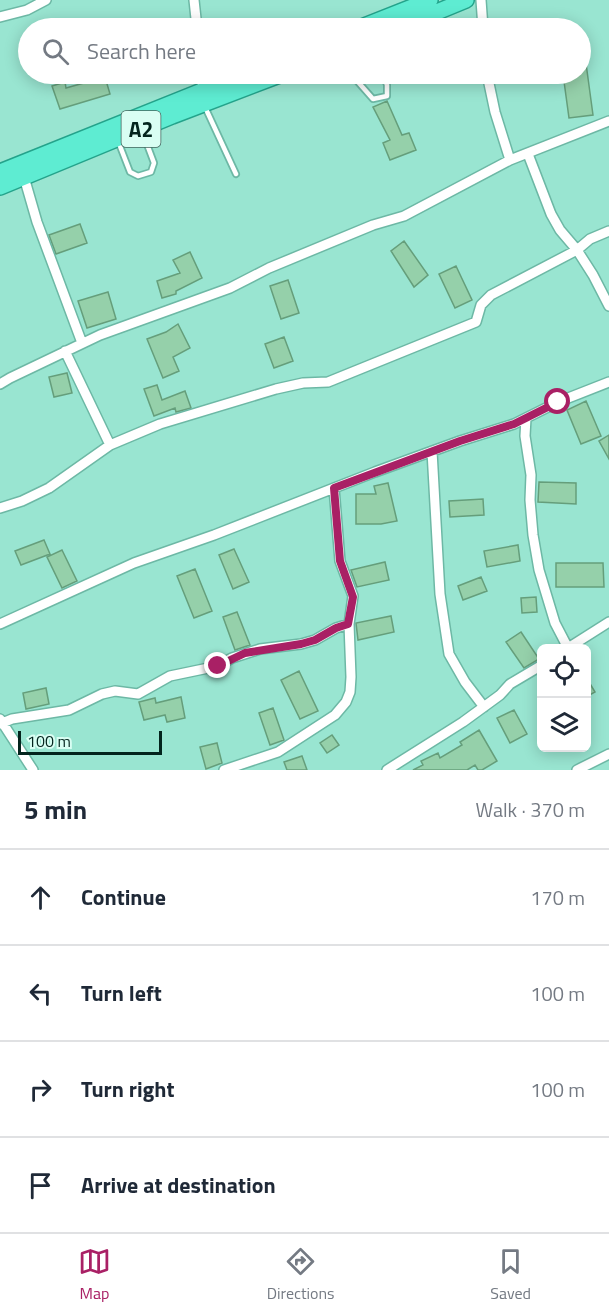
<!DOCTYPE html>
<meta charset="utf-8">
<style>
body{margin:0;font-family:"Titillium Web",sans-serif;background:#f2f2f3;color:#1f2937}
.controls{position:absolute;right:18px;bottom:18px;display:grid;overflow:hidden;border-radius:9px;box-shadow:0 3px 15px #0003}
.controls button{width:54px;height:54px;display:grid;place-items:center;padding:0;border:0;border-bottom:2px solid #e0e1e3;background:#fff;color:#1f2937;font:30px sans-serif}
.scale{position:absolute;left:18px;bottom:15px;width:144px;box-sizing:border-box;padding-left:6px;border:3px solid #03241d;border-top:0;font-size:16px;line-height:21px;white-space:nowrap;color:#03241d;-webkit-text-stroke:4px #d9fef3;paint-order:stroke}
.stop{position:absolute;width:18px;height:18px;margin:-14px;border:4px solid #a92065;border-radius:50%;background:#fff}
.stop.end{background:#a92065;border-color:#fff;box-shadow:0 2px 6px #0008}
.list{margin:0;padding:0;list-style:none}
h2{display:flex;justify-content:space-between;align-items:center;height:78px;margin:0;padding:0 24px;font-size:26px}
h2 small{font-size:20px;font-weight:400;color:#747a83}
.list li{display:grid;grid-template-columns:39px 1fr auto;gap:18px;align-items:center;box-sizing:border-box;height:96px;padding:0 24px;border-top:2px solid #e0e1e3}
.list b{display:block;font-size:22px;white-space:nowrap}
.list em{font-size:20px;font-style:normal;color:#747a83}
.icon{flex:none;width:33px;height:33px;fill:none;stroke:currentColor;stroke-width:2;stroke-linecap:round;stroke-linejoin:round}
.map{position:relative;flex:none;width:609px;height:770px;overflow:hidden}
.search{position:absolute;background:#fff;box-shadow:0 3px 15px #0003;left:18px;right:18px;top:18px;height:66px;display:flex;align-items:center;gap:15px;box-sizing:border-box;padding:0 21px;border-radius:33px;color:#747a83;font-size:22px}
.sheet{height:462px;background:#fff}
nav{display:flex;justify-content:space-around;align-items:center;box-sizing:border-box;height:84px;border-top:2px solid #e0e1e3;background:#fff;font-size:16px;color:#747a83}
nav a{display:grid;justify-items:center;gap:3px}
nav .on{color:#a92065}
.map>svg:first-child{display:block}
.building{fill:#95d0aa;stroke:#659e7b;stroke-width:1.5}
.lines{fill:none;stroke-linecap:round;stroke-linejoin:round}
.service-casing{stroke:#6db8a5;stroke-width:8}
.minor-casing{stroke:#6db8a5;stroke-width:12}
.trunk-casing{stroke:#24a38b;stroke-width:18}
.service{stroke:#fff;stroke-width:4.5}
.minor{stroke:#fff;stroke-width:9}
.trunk{stroke:#5eecd2;stroke-width:15}
.route{stroke:#a92065;stroke-width:8}
.labels{text-anchor:middle;dominant-baseline:central;stroke-width:4.5;stroke-linejoin:round;paint-order:stroke}
.shield{fill:#d9fef3;stroke:#43655d;stroke-width:1.5}
.shield-label{font-size:21px;font-weight:bold;fill:#03241d}
</style>
<div class="map">
<svg width="609" height="770" viewBox="0 0 609 770">
<rect width="100%" height="100%" fill="#99e5d1"/>
<!-- building -->
<path class="building" d="M 585,56 L 593,115 L 569,118 L 563,74 L 580,74 L 580,57 Z
M 105,77 L 110,94 L 60,109 L 52,86 L 65,82 L 66,88 Z
M 387,101 L 402,135 L 409,133 L 416,150 L 390,160 L 383,143 L 390,140 L 373,107 Z
M 80,224 L 87,243 L 56,254 L 49,235 Z
M 404,241 L 428,275 L 414,287 L 391,251 Z
M 190,252 L 202,278 L 176,291 L 176,294 L 162,298 L 157,281 L 180,273 L 173,260 Z
M 456,266 L 472,300 L 455,308 L 439,274 Z
M 288,280 L 299,313 L 281,319 L 270,286 Z
M 108,292 L 116,319 L 87,328 L 78,301 Z
M 178,324 L 190,348 L 173,357 L 179,371 L 163,378 L 147,339 L 166,332 Z
M 284,337 L 293,361 L 274,368 L 265,344 Z
M 67,373 L 72,393 L 54,397 L 49,377 Z
M 157,385 L 162,400 L 185,391 L 191,408 L 176,412 L 175,408 L 154,416 L 144,389 Z
M 586,401 L 601,436 L 581,444 L 567,410 Z
M 609,435 L 609,459 L 599,441 Z
M 539,482 L 576,483 L 576,504 L 538,502 Z
M 388,483 L 397,521 L 381,524 L 356,524 L 356,494 L 376,494 L 374,486 Z
M 483,499 L 484,515 L 450,517 L 449,501 Z
M 44,540 L 50,554 L 21,565 L 15,551 Z
M 518,545 L 520,561 L 487,567 L 484,551 Z
M 234,549 L 249,582 L 233,589 L 219,555 Z
M 62,550 L 77,581 L 62,588 L 47,557 Z
M 385,562 L 389,580 L 357,587 L 351,570 Z
M 556,563 L 603,563 L 604,587 L 556,587 Z
M 195,569 L 212,611 L 194,618 L 177,576 Z
M 481,577 L 487,591 L 463,600 L 458,586 Z
M 536,597 L 537,612 L 522,613 L 521,598 Z
M 237,612 L 250,645 L 235,650 L 223,617 Z
M 391,616 L 394,632 L 358,640 L 356,623 Z
M 521,632 L 539,659 L 524,668 L 506,642 Z
M 299,671 L 318,711 L 300,719 L 281,680 Z
M 586,677 L 595,692 L 586,697 Z
M 46,688 L 49,704 L 26,709 L 23,693 Z
M 181,697 L 185,718 L 167,722 L 165,715 L 144,720 L 139,702 L 155,698 L 156,703 Z
M 273,708 L 284,740 L 270,745 L 259,713 Z
M 514,710 L 527,734 L 510,743 L 497,718 Z
M 479,730 L 497,761 L 482,770 L 478,770 L 475,765 L 467,770 L 413,770 L 423,765 L 421,761 L 438,753 L 440,758 L 462,745 L 460,742 Z
M 332,735 L 339,745 L 327,753 L 320,743 Z
M 217,743 L 222,763 L 206,769 L 200,747 Z
M 302,756 L 307,770 L 287,770 L 284,762 Z"/>
<g class="lines">
<defs>
<path id="service" d="M 351,74 L 373,99 L 387,96 L 387,85 L 383,74
M 205,107 L 236,174
M 118,141 L 130,172 L 138,176 L 151,172 L 154,163 L 142,131"/>
<path id="minor" d="M 194,0 L 197,28
M 481,0 L 483,28
M 0,17 L 27,10 L 46,0
M 201,74 L 203,89
M 487,74 L 495,112 L 510,160
M 528,154 L 551,214 L 560,230 L 577,250 L 593,275 L 609,306
M 24,177 L 37,222 L 82,343
M 65,351 L 110,445
M 0,384 L 10,378 L 100,335 L 230,288 L 269,268 L 373,225 L 404,216 L 510,160 L 609,121
M 526,418 L 525,436 L 531,475 L 530,500 L 533,535 L 539,570 L 555,623 L 568,648
M 432,451 L 440,594 L 449,654 L 465,682 L 484,707
M 0,508 L 22,501 L 49,488 L 110,445 L 160,424 L 276,389 L 303,383 L 328,382 L 476,322 L 481,305 L 491,295 L 577,250 L 590,239 L 609,231
M 0,624 L 134,563 L 214,535 L 375,472 L 460,441 L 514,424 L 558,402 L 609,382
M 568,648 L 609,622
M 0,719 L 33,770
M 0,724 L 12,719 L 69,710 L 102,694 L 115,691 L 138,694 L 170,676 L 218,666 L 232,658 L 260,649 L 301,644 L 315,640 L 336,628 L 349,624
M 224,770 L 278,752 L 335,715 L 346,702 L 350,692 L 351,677 L 349,624 L 353,596 L 340,561 L 334,488
M 387,770 L 463,722 L 500,695 L 510,684 L 542,665
M 577,770 L 609,754"/>
<path id="trunk" d="M 359,28 L 430,0
M 398,28 L 466,0
M 0,172 L 244,74
M 0,187 L 172,116 L 282,74"/>
</defs>
<!-- service casing -->
<use href="#service" class="service-casing"/>
<!-- minor casing -->
<use href="#minor" class="minor-casing"/>
<!-- trunk casing -->
<use href="#trunk" class="trunk-casing"/>
<!-- service -->
<use href="#service" class="service"/>
<!-- minor -->
<use href="#minor" class="minor"/>
<!-- trunk -->
<use href="#trunk" class="trunk"/>
</g>
<g class="lines">
<!-- route -->
<path class="route" d="M 218,666 L 245,653 L 301,644 L 315,640 L 336,628 L 348,624 L 353,597 L 340,561 L 334,488 L 460,441 L 514,424 L 558,402"/>
</g>
<g class="labels">
<!-- shield labels -->
<rect class="shield" x="121.5" y="111" width="39" height="36" rx="4.5"/>
<g class="shield-label">
<text x="141" y="129">A2</text>
</g>
</g>
</svg>
<div class="controls">
<button><svg class="icon" aria-label="locate" viewBox="0 0 24 24"><circle cx="12" cy="12" r="6"/><path d="M12 2v4M12 18v4M2 12h4M18 12h4"/></svg></button>
<button><svg class="icon" aria-label="layers" viewBox="0 0 24 24"><path d="M12 4l9 5-9 5-9-5zM3 14l9 5 9-5"/></svg></button>
</div>
<div class="scale">100 m</div>
<div class="stop" style="left:558px;top:402px"></div>
<div class="stop end" style="left:218px;top:666px"></div>
<div class="search"><svg class="icon" aria-label="search" viewBox="0 0 24 24"><circle cx="10" cy="10" r="6"/><path d="M15 15l6 6"/></svg>Search here</div>
</div>
<section class="sheet">
<h2>5 min<small>Walk · 370 m</small></h2>
<ul class="list">
<li><svg class="icon" aria-label="ahead" viewBox="0 0 24 24"><path d="M12 20V5M6 11l6-6 6 6"/></svg><div><b>Continue</b></div><em>170 m</em></li>
<li><svg class="icon" aria-label="left" viewBox="0 0 24 24"><path d="M17 20v-9H6M10 6l-5 5 5 5"/></svg><div><b>Turn left</b></div><em>100 m</em></li>
<li><svg class="icon" aria-label="right" viewBox="0 0 24 24"><path d="M7 20v-9h11M14 6l5 5-5 5"/></svg><div><b>Turn right</b></div><em>100 m</em></li>
<li><svg class="icon" aria-label="arrive" viewBox="0 0 24 24"><path d="M6 21V4h12l-3 4 3 4H6"/></svg><div><b>Arrive at destination</b></div></li>
</ul>
</section>
<nav>
<a class="on"><svg class="icon" aria-label="map" viewBox="0 0 24 24"><path d="M3 6l6-2 6 2 6-2v14l-6 2-6-2-6 2zM9 4v14M15 6v14"/></svg>Map</a>
<a><svg class="icon" aria-label="directions" viewBox="0 0 24 24"><path d="M12 3l9 9-9 9-9-9zM9 14v-3h6M13 9l2 2-2 2"/></svg>Directions</a>
<a><svg class="icon" aria-label="saved" viewBox="0 0 24 24"><path d="M7 4h10v16l-5-4-5 4z"/></svg>Saved</a>
</nav>
